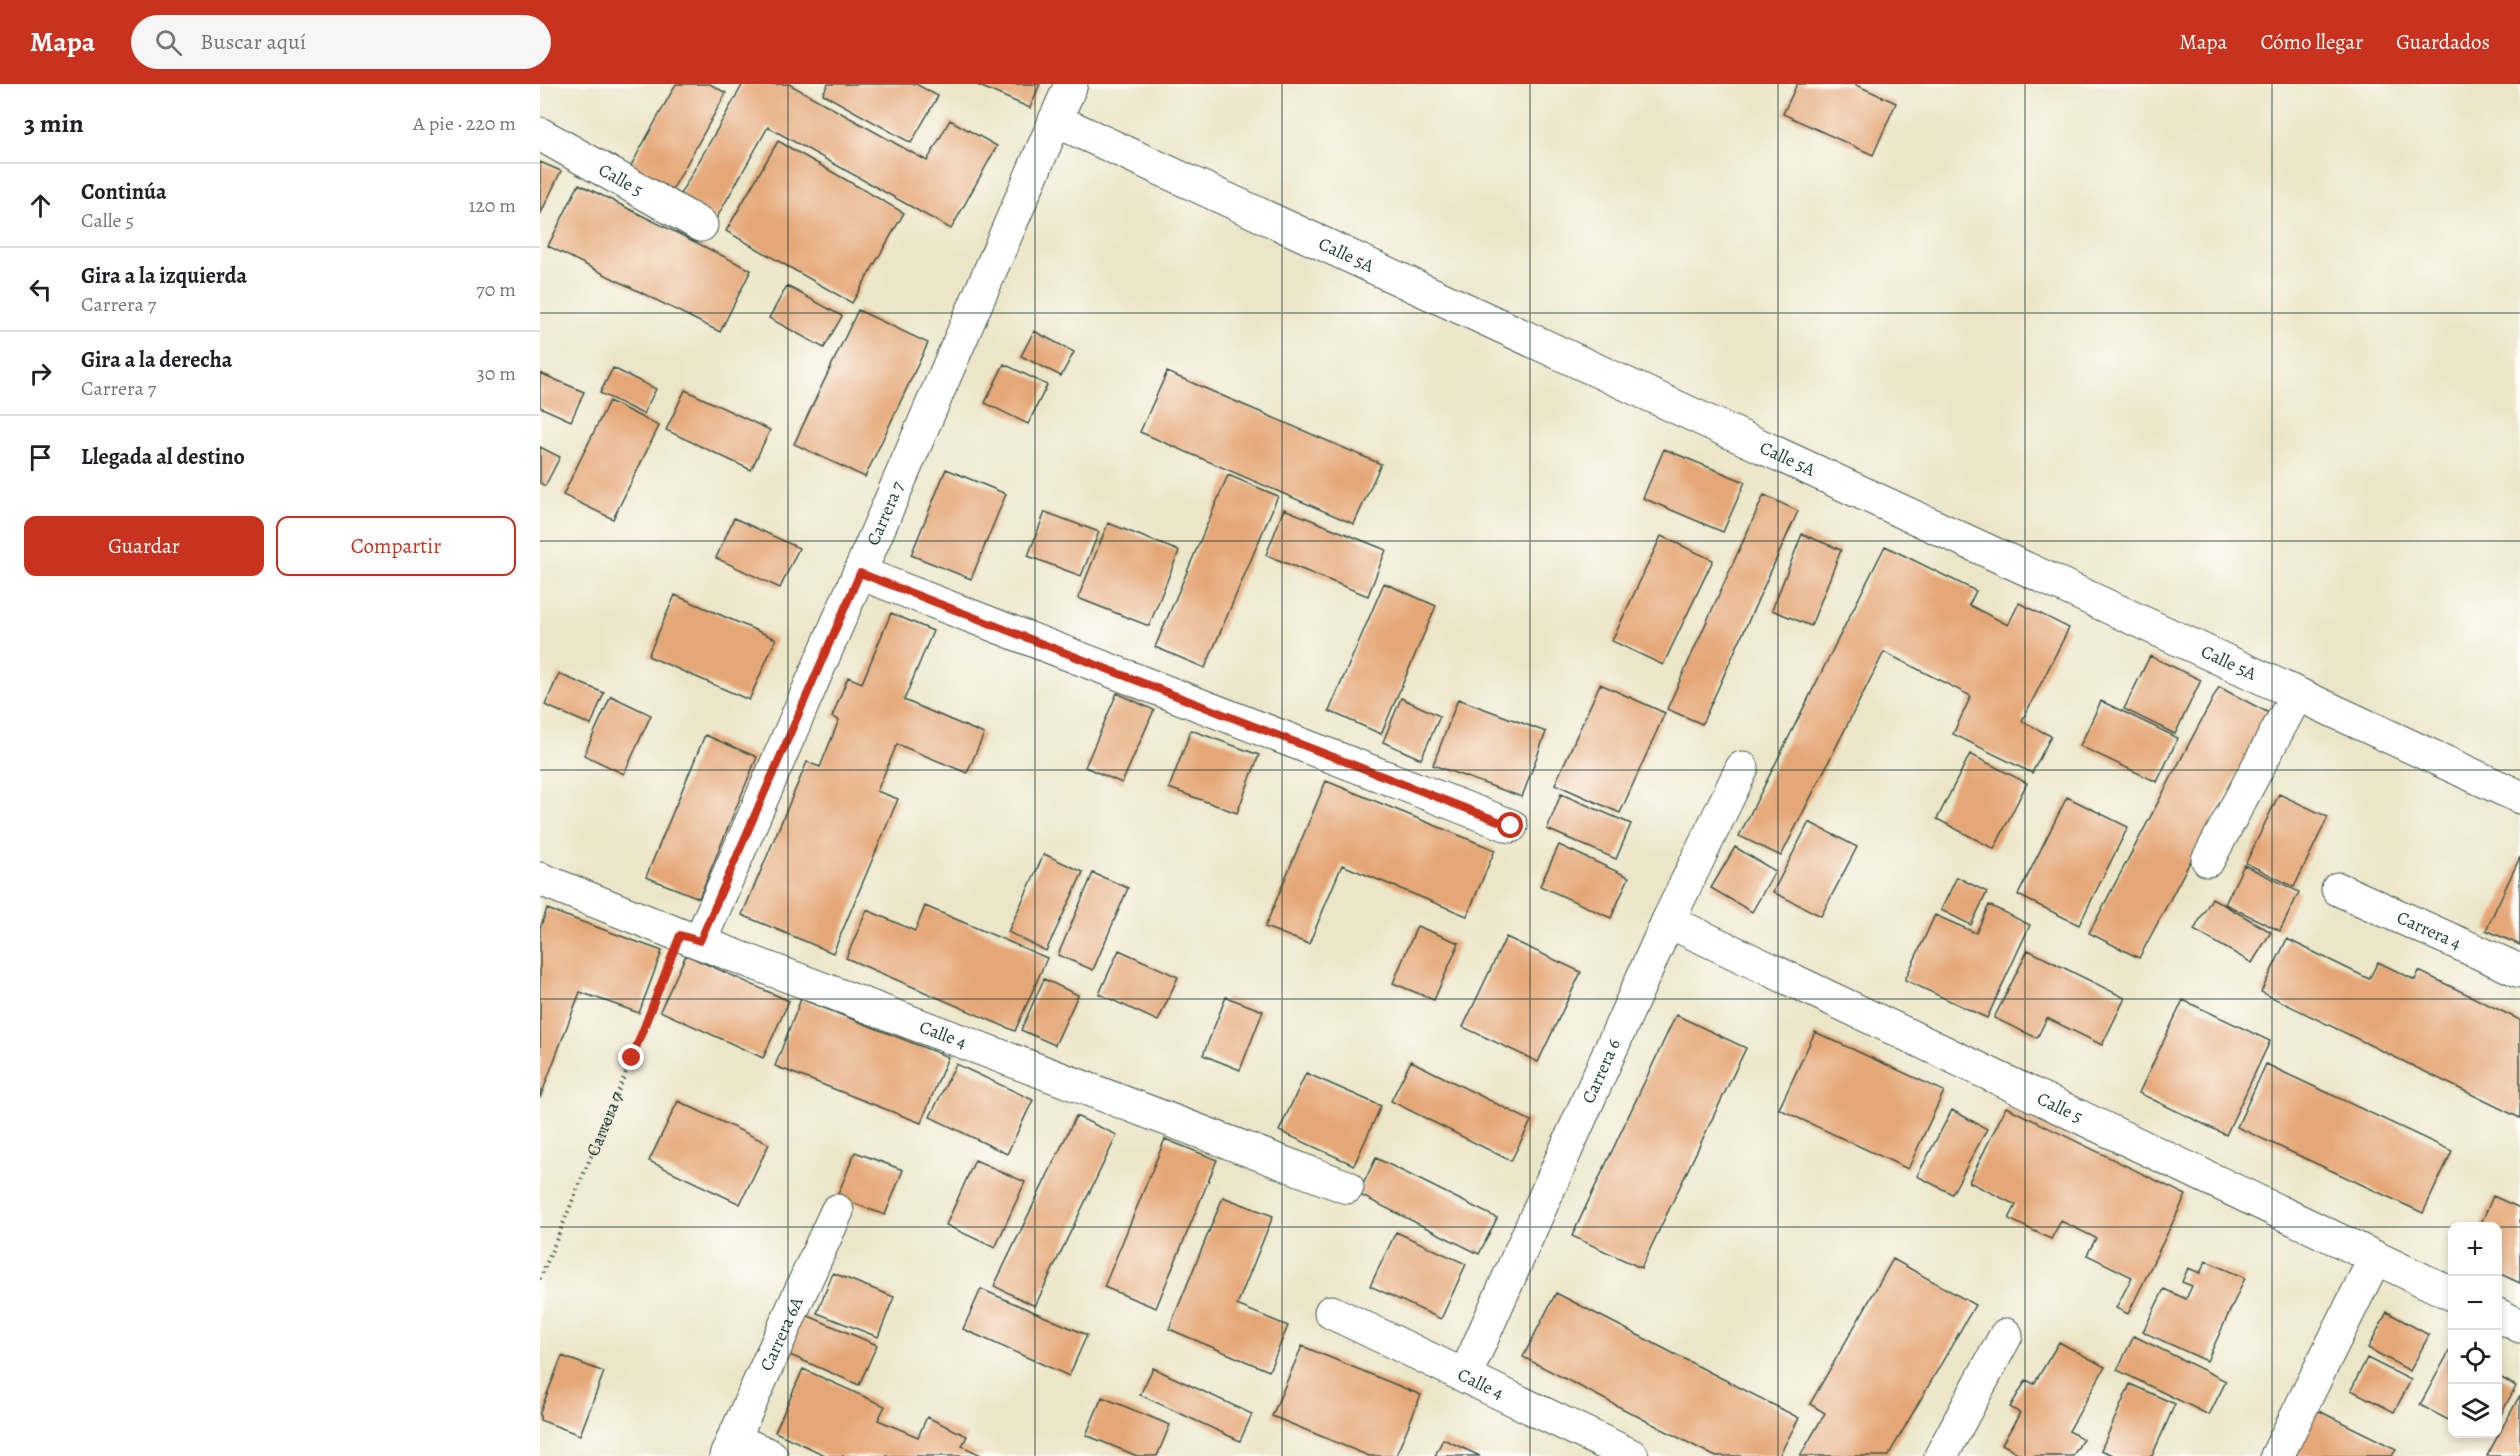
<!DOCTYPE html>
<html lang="es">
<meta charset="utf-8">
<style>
body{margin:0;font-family:Alegreya,serif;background:#f6f6f6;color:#202124}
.controls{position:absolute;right:18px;bottom:18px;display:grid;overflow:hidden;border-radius:12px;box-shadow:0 3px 9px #0003}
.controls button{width:54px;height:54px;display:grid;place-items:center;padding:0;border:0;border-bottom:2px solid #e0e0e0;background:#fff;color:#202124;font:30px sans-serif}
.stop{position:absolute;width:18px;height:18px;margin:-14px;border:4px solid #c8321e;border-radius:50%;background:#fff}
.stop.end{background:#c8321e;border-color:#fff;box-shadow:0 2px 6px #0008}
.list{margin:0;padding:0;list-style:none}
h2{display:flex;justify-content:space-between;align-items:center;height:78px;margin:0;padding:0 24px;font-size:26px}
h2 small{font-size:20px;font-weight:400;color:#757577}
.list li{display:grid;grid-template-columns:39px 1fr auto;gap:18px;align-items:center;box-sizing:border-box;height:84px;padding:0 24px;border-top:2px solid #e0e0e0}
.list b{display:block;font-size:22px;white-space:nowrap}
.list p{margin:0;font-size:20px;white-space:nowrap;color:#757577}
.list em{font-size:20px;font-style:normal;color:#757577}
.actions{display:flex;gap:12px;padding:18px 24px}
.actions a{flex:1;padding:14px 0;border:2px solid #c8321e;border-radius:12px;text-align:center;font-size:21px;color:#c8321e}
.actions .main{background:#c8321e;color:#fff}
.icon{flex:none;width:33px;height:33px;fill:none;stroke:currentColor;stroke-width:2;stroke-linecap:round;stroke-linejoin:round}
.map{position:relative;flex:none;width:1980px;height:1372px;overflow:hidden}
header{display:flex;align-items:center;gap:36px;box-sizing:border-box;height:84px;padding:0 30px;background:#c8321e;color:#fff}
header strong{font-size:28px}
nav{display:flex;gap:33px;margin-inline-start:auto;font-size:21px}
.search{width:420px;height:54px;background:#f6f6f6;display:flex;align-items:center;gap:15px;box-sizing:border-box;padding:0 21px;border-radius:33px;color:#757577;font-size:22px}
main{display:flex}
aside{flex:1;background:#fff}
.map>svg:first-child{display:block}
.building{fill:#e5a777}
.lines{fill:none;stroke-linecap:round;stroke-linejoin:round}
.minor-casing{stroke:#3e564a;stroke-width:35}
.path{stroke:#3e564a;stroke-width:4;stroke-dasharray:1.5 4.5;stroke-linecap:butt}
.minor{stroke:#fff;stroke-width:33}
.route{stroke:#c8321e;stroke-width:8}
.grid{fill:none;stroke:#1f3d34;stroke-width:1.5;stroke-opacity:0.55}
.labels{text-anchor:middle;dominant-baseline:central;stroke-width:4.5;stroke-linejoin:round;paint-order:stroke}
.street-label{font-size:18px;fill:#1f3d34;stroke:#fdfcf7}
</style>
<header>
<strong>Mapa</strong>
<div class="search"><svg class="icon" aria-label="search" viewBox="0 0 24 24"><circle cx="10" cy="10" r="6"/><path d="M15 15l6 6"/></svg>Buscar aquí</div>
<nav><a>Mapa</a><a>Cómo llegar</a><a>Guardados</a></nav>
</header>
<main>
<aside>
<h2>3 min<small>A pie · 220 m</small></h2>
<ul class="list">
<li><svg class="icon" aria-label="ahead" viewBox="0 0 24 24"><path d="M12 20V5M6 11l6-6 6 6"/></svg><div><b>Continúa</b><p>Calle 5</p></div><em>120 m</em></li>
<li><svg class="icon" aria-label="left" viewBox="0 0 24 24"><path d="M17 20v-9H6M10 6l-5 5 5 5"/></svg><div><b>Gira a la izquierda</b><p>Carrera 7</p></div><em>70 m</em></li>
<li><svg class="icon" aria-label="right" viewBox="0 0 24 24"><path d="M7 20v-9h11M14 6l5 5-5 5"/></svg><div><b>Gira a la derecha</b><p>Carrera 7</p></div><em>30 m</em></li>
<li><svg class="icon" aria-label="arrive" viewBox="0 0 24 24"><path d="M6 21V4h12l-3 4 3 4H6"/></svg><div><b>Llegada al destino</b></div></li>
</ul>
<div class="actions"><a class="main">Guardar</a><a>Compartir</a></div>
</aside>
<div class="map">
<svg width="1980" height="1372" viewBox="0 0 1980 1372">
<rect width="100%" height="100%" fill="#fdfcf7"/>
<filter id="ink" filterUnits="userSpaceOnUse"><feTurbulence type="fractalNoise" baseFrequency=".0167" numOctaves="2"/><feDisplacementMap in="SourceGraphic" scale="12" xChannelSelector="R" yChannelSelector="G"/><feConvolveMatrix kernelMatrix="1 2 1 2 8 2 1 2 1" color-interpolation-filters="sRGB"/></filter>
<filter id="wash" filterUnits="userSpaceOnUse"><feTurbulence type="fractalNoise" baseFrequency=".008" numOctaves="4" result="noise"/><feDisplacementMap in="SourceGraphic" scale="24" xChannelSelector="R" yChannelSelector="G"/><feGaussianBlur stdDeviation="1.35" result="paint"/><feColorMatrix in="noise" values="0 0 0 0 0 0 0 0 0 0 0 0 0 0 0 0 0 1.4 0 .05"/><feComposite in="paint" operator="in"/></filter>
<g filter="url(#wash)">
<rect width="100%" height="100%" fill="#ece6c9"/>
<g id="blocks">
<!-- building -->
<path class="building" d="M 136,0 L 170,0 L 186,9 L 130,110 L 88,87 Z
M 203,0 L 249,0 L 387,77 L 410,36 L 457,62 L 411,145 L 228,43 L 176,135 L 138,114 Z
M 288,0 L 376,0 L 398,12 L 371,59 L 283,10 Z
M 435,0 L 500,0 L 490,24 Z
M 1257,0 L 1314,0 L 1356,19 L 1333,71 L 1243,30 Z
M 238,57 L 364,129 L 312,219 L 186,147 Z
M 0,78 L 21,87 L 0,131 Z
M 39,100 L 211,186 L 180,248 L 8,162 Z
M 247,202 L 302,232 L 284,264 L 229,234 Z
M 318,226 L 388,259 L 325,393 L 254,360 Z
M 494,247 L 534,268 L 521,292 L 481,272 Z
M 464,280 L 507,301 L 488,340 L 445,319 Z
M 73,284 L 116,305 L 103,330 L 60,309 Z
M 627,288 L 841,380 L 814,440 L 600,348 Z
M 0,289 L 44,308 L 31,337 L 0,323 Z
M 145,306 L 230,346 L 211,386 L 126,346 Z
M 69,317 L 119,342 L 73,435 L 23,411 Z
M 0,363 L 20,373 L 5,402 L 0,399 Z
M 1124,365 L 1205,398 L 1183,448 L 1103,414 Z
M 406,385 L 466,410 L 431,495 L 371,471 Z
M 688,391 L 738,412 L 665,584 L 615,563 Z
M 1224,411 L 1258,427 L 1162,640 L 1127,625 Z
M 744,425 L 846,466 L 828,512 L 726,471 Z
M 505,428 L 559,448 L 541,492 L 488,472 Z
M 194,434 L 259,464 L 240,504 L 176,474 Z
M 568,439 L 639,467 L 609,542 L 538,514 Z
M 1262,450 L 1301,466 L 1271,542 L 1232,526 Z
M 1121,452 L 1173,476 L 1123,581 L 1072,557 Z
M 1345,462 L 1436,507 L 1429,521 L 1468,541 L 1479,519 L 1529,544 L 1482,637 L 1511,652 L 1492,689 L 1413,650 L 1431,612 L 1344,568 L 1241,772 L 1199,752 Z
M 844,499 L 896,522 L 841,650 L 789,627 Z
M 135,511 L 236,555 L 209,616 L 108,572 Z
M 351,529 L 393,547 L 364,616 L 444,650 L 427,689 L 357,660 L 337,707 L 358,715 L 293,869 L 202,831 L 267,678 L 280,683 L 299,636 L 292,633 L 308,593 L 322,599 Z
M 1610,572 L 1661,596 L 1635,650 L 1584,625 Z
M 19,590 L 64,609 L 51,641 L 5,621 Z
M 1060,600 L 1125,629 L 1080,729 L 1015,700 Z
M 1679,603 L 1729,629 L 1599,874 L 1549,849 Z
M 577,609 L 614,626 L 582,699 L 545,683 Z
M 71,612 L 111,631 L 84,690 L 44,671 Z
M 861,614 L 900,632 L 881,675 L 843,658 Z
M 918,615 L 1006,648 L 982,713 L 893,681 Z
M 1561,617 L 1638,654 L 1617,698 L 1540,662 Z
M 651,646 L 719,671 L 697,729 L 629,704 Z
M 165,651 L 217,673 L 159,814 L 106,793 Z
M 1430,670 L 1487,699 L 1454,765 L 1397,735 Z
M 786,697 L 955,766 L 927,832 L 802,781 L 769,860 L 725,843 Z
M 1021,710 L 1091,740 L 1076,775 L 1007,745 Z
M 1739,710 L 1788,733 L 1754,803 L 1706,779 Z
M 1527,713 L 1588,743 L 1539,841 L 1478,811 Z
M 1269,738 L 1317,763 L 1281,832 L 1233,808 Z
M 1019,761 L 1089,793 L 1071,834 L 1000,802 Z
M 1195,763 L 1235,787 L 1212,828 L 1171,804 Z
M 504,770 L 543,788 L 506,867 L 468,848 Z
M 1980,773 L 1980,861 L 1946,846 Z
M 1704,781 L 1759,808 L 1740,847 L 1685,820 Z
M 553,789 L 588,804 L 553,886 L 518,871 Z
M 1417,793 L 1447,808 L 1431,841 L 1401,826 Z
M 1672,814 L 1731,848 L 1712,879 L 1654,846 Z
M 1449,821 L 1490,841 L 1447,934 L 1365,896 L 1395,831 L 1436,849 Z
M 385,822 L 507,874 L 475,947 L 306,874 L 327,826 L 375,847 Z
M 7,825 L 122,867 L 99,929 L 40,908 L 0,1014 L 0,844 Z
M 877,842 L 919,859 L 894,916 L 853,899 Z
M 966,853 L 1041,888 L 998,978 L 923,943 Z
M 1747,855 L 1829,895 L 1838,878 L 1875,896 L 1879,887 L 1980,936 L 1980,1034 L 1721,908 Z
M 579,866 L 638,893 L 618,937 L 559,910 Z
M 1488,866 L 1585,914 L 1562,961 L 1507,934 L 1497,954 L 1454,934 Z
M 146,871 L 249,917 L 223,974 L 120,927 Z
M 504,895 L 538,911 L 515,961 L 481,946 Z
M 686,913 L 723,927 L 700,986 L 663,971 Z
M 261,915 L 408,973 L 381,1039 L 235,982 Z
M 1643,916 L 1730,957 L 1686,1051 L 1599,1009 Z
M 1136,931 L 1206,964 L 1101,1184 L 1032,1152 Z
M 1275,948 L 1404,1007 L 1368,1085 L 1239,1025 Z
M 871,977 L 991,1037 L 971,1077 L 851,1017 Z
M 416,980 L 493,1016 L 467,1070 L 390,1033 Z
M 1726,980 L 1912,1067 L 1883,1129 L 1697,1043 Z
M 766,989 L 841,1022 L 814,1081 L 739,1047 Z
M 138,1017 L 229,1060 L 200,1120 L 109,1077 Z
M 1466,1023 L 1646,1111 L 1588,1230 L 1576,1224 L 1592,1193 L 1547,1171 L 1556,1154 L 1521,1137 L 1511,1155 L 1469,1135 L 1476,1121 L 1429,1098 Z
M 1412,1026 L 1447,1045 L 1412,1110 L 1377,1092 Z
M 536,1032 L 577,1051 L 495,1222 L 454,1202 Z
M 625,1055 L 677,1076 L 616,1224 L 564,1203 Z
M 315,1068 L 363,1086 L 345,1131 L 297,1113 Z
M 836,1074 L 957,1134 L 939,1170 L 818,1110 Z
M 435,1076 L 485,1098 L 455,1164 L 406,1141 Z
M 1953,1112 L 1980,1124 L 1980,1199 L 1958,1189 L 1958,1142 L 1940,1142 Z
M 683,1113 L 733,1132 L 697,1221 L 748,1242 L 729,1287 L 629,1245 Z
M 856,1148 L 926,1180 L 901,1235 L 830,1202 Z
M 1353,1175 L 1435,1221 L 1348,1372 L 1260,1372 L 1285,1329 L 1270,1320 Z
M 1666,1177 L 1705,1194 L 1667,1277 L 1603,1248 L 1624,1205 L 1646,1215 L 1652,1202 L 1642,1198 L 1648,1184 L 1660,1189 Z
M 293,1189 L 354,1213 L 338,1253 L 277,1229 Z
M 441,1205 L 547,1251 L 529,1292 L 423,1245 Z
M 1016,1209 L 1259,1334 L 1239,1372 L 1174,1372 L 983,1273 Z
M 259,1228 L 337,1261 L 319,1301 L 241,1267 Z
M 1847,1228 L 1889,1251 L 1870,1287 L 1828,1264 Z
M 1594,1252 L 1686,1297 L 1669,1331 L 1577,1286 Z
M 1519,1258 L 1565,1283 L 1529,1347 L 1543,1355 L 1533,1372 L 1483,1372 L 1462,1360 L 1480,1329 L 1470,1323 L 1486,1296 L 1494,1300 Z
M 762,1262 L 881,1311 L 856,1372 L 829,1372 L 732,1332 Z
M 1910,1266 L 1912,1267 L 1912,1338 L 1880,1321 Z
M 22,1272 L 64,1288 L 40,1351 L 0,1336 L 0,1328 Z
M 1827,1274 L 1871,1296 L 1854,1328 L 1811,1306 Z
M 613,1284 L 712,1330 L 700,1357 L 600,1311 Z
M 263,1285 L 345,1322 L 338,1336 L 378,1353 L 387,1333 L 427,1352 L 422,1362 L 443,1372 L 287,1372 L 235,1348 Z
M 1958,1292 L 1976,1302 L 1958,1336 Z
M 1590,1300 L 1635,1320 L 1612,1372 L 1576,1372 L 1561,1366 Z
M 1980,1311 L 1980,1372 L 1947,1372 Z
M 562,1313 L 630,1341 L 617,1372 L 597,1372 L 546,1351 Z
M 1773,1324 L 1856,1365 L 1852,1372 L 1749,1372 Z
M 903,1355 L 940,1372 L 895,1372 Z"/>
</g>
</g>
<g filter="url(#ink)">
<use href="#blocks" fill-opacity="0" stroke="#3e564a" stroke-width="1.5"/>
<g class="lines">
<defs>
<g id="minor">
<path id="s2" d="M 515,36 L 1980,713"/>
<path id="s3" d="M 0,50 L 161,141"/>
<path d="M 320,489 L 971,742"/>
<path d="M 1668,776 L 1757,610"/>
<path id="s4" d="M 0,795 L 140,851 L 807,1103"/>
<path id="s5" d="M 1798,805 L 1980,887"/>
<path id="s6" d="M 1128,837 L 1912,1210"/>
<path id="s7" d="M 160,857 L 531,0"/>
<path id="s8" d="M 791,1228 L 1092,1372"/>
<path d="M 1958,1231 L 1980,1242"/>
<path id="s9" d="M 925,1292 L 1128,837 L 1202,684"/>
<path d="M 193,1355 L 231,1372"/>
<path id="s10" d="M 186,1372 L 297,1127"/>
<path d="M 1401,1372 L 1466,1251"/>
<path d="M 1737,1372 L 1835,1174"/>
</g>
</defs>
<!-- minor casing -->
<use href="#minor" class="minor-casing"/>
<!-- path -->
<path class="path" id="s1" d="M 0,1195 L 92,974 L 127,885"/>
<!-- minor -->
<use href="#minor" class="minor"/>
</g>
</g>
<g class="lines" filter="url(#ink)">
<!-- route -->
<path class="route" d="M 92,974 L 140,851 L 160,857 L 320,489 L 971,742"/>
</g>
<!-- grid -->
<path class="grid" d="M 248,0 L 248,1372M 495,0 L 495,1372M 742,0 L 742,1372M 990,0 L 990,1372M 1238,0 L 1238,1372M 1485,0 L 1485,1372M 1732,0 L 1732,1372M 0,229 L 1980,229M 0,457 L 1980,457M 0,686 L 1980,686M 0,915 L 1980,915M 0,1143 L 1912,1143M 1958,1143 L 1980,1143"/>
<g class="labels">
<!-- street labels -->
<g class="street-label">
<text stroke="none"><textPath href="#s3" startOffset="93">Calle 5</textPath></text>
<text stroke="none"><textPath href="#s2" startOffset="321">Calle 5A</textPath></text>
<text stroke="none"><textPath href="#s2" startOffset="807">Calle 5A</textPath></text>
<text stroke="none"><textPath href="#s7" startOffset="466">Carrera 7</textPath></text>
<text stroke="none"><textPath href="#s2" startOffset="1293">Calle 5A</textPath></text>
<text stroke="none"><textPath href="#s5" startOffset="100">Carrera 4</textPath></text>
<text stroke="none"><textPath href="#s4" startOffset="432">Calle 4</textPath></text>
<text stroke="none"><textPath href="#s9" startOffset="334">Carrera 6</textPath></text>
<text stroke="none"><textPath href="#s6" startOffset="434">Calle 5</textPath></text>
<text stroke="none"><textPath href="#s1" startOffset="168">Carrera 7</textPath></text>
<text stroke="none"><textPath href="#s10" startOffset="134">Carrera 6A</textPath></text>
<text stroke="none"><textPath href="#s8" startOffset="166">Calle 4</textPath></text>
</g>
</g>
</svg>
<div class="controls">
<button>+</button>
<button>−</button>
<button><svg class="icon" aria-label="locate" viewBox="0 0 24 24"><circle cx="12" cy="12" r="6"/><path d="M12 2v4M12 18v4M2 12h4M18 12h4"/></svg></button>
<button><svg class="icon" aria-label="layers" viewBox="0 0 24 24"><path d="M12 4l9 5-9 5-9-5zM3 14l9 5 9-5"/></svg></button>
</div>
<div class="stop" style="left:971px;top:742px"></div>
<div class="stop end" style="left:92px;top:974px"></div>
</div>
</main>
